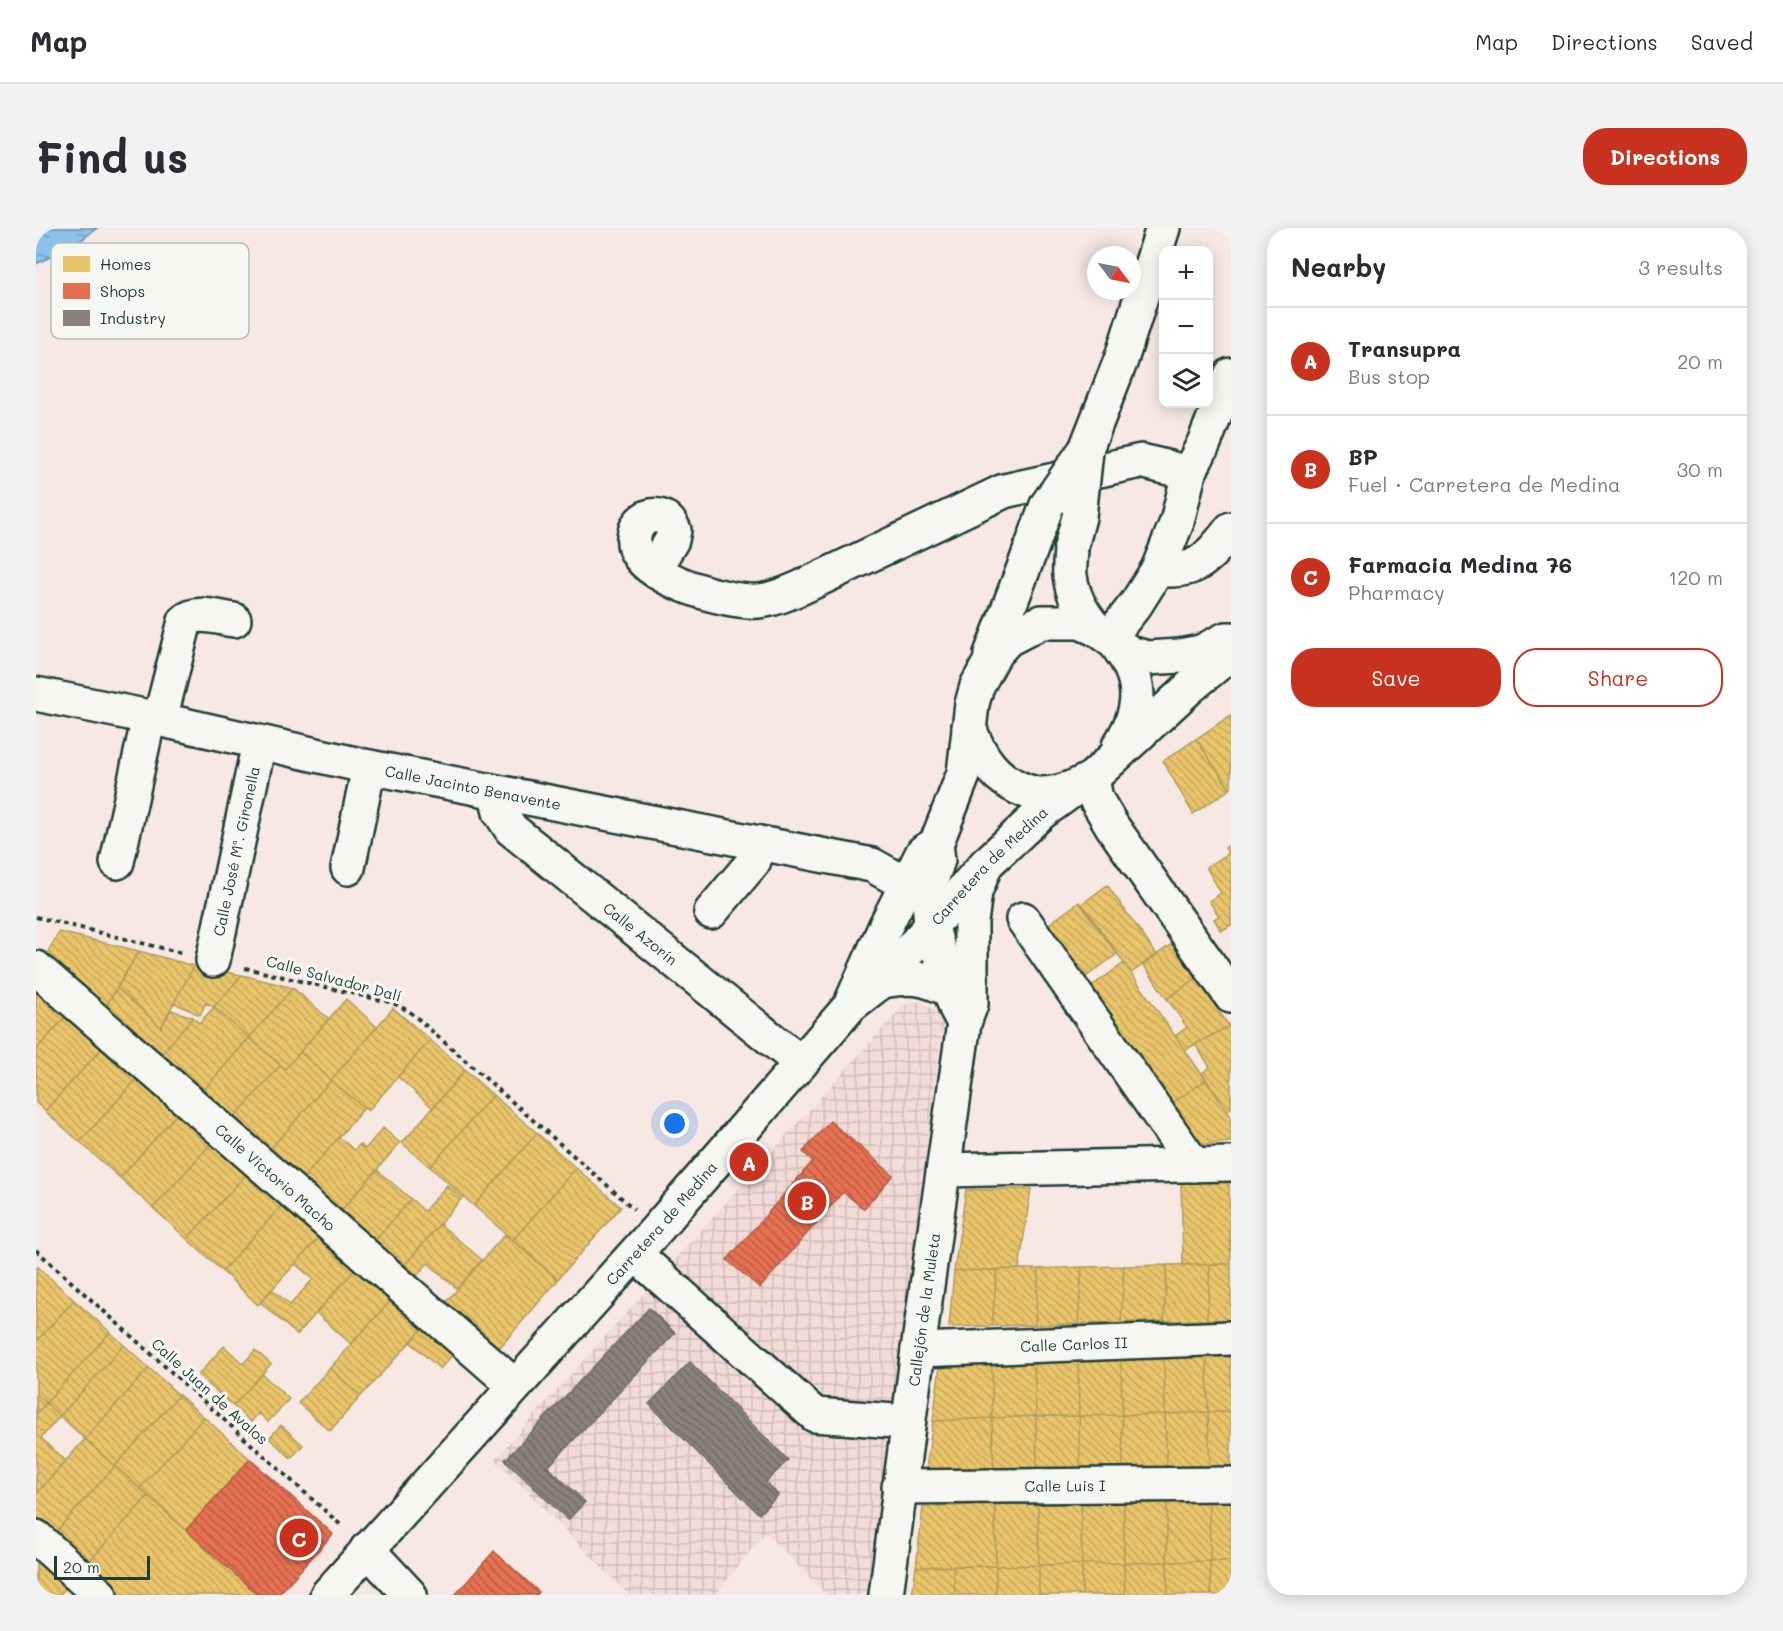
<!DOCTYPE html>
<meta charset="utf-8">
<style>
body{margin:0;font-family:Mali,sans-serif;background:#f2f2f3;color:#2b2b33}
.controls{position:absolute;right:18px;top:18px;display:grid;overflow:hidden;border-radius:12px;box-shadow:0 3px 15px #0003}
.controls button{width:54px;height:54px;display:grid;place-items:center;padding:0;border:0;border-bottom:2px solid #e1e1e2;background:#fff;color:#2b2b33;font:30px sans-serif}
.compass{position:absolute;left:1051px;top:18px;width:54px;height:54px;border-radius:50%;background:#fff;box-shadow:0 3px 15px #0003;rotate:122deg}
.scale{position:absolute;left:18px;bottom:15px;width:96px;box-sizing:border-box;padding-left:6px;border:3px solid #1f3d34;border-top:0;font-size:16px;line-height:21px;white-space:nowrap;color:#1f3d34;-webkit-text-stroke:4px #f6f6f2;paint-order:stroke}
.you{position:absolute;left:639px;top:896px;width:21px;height:21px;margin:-15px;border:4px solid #fff;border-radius:50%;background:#1a73e8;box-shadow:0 0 0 9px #1a73e833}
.badge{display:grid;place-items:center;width:39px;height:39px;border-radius:50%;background:#c8321e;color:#fff;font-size:20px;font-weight:700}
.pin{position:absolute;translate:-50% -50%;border:3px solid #fff;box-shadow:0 2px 6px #0006}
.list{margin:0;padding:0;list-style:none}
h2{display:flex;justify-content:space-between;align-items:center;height:78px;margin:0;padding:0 24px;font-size:26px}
h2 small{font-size:20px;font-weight:400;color:#7c7c81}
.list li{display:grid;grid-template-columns:39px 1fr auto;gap:18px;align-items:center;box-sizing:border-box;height:108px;padding:0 24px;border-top:2px solid #e1e1e2}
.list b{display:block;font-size:22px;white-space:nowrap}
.list p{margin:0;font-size:20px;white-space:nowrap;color:#7c7c81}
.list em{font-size:20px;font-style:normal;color:#7c7c81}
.actions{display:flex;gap:12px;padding:18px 24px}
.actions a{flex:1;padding:14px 0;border:2px solid #c8321e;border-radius:24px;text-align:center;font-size:21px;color:#c8321e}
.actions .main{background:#c8321e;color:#fff}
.icon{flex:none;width:33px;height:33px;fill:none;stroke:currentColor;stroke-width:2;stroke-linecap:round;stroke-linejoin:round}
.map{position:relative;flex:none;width:1195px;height:1367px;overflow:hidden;border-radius:24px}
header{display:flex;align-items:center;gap:36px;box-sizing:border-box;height:84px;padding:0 30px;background:#fff;border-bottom:2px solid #e1e1e2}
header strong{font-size:28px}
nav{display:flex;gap:33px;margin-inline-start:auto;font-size:21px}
.intro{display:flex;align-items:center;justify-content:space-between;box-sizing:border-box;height:144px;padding:0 36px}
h1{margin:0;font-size:42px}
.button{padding:15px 27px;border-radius:24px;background:#c8321e;color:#fff;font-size:21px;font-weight:700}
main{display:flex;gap:36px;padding:0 36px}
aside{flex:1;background:#fff;border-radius:24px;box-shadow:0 3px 15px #0003}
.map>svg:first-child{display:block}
.industrial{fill:url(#industrial-grid)}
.water{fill:url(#water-ripples);stroke:#608ca1;stroke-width:1.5}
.homes{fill:url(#homes-back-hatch);stroke:#ac9c5a;stroke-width:1.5}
.shops{fill:url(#shops-back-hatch);stroke:#ab6048;stroke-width:1.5}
.industry{fill:url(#industry-back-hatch);stroke:#6a6d66;stroke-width:1.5}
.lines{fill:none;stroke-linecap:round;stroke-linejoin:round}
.minor-casing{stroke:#1f3d34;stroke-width:38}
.major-casing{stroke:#1f3d34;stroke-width:38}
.path{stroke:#1f3d34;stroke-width:4;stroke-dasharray:4.5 4.5;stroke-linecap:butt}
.minor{stroke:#f6f6f2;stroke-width:33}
.major{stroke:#f6f6f2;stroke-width:33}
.major-bridge-casing{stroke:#1f3d34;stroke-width:38;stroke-linecap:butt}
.major-bridge{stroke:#f6f6f2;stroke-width:33}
.labels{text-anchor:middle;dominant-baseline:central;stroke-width:6;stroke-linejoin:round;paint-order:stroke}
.street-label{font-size:15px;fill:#1f3d34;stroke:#f6f6f2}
.key{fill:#f6f6f2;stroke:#b6beb9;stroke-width:1.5}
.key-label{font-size:16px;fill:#1f3d34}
</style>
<header>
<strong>Map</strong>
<nav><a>Map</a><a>Directions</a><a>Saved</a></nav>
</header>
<div class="intro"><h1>Find us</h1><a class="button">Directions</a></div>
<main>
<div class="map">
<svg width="1195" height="1367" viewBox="0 0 1195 1367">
<defs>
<pattern id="industrial-grid" width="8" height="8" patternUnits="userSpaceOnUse" patternTransform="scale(1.5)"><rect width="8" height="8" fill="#f3dbd7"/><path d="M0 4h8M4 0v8" fill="none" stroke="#d0bdb9"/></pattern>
<pattern id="water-ripples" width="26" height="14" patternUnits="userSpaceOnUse" patternTransform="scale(1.5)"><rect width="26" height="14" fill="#8cc1ea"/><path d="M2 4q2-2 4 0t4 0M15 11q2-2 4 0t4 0" fill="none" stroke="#729ebe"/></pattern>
<pattern id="homes-back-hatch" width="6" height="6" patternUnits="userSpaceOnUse" patternTransform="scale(1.5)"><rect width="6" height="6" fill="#e9c46a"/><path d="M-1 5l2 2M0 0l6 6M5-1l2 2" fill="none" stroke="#c7a95c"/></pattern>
<pattern id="shops-back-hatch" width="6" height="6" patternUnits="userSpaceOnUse" patternTransform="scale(1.5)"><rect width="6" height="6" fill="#e76f51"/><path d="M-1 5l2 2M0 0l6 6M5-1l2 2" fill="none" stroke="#bb5c44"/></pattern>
<pattern id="industry-back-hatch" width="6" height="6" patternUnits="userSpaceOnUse" patternTransform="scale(1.5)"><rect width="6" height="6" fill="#8a817c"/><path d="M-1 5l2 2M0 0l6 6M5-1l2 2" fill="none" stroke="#706b66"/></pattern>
</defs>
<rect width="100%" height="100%" fill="#f7e8e4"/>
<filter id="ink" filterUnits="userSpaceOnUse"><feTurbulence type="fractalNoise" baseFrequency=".0167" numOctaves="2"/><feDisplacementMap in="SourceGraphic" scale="12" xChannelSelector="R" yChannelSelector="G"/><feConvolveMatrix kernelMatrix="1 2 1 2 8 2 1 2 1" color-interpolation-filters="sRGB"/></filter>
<g filter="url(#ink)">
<!-- industrial -->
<path class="industrial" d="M 884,774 L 899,781 L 904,787 L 907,795 L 832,1367 L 791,1367 L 729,1305 L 679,1367 L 593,1367 L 459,1231 L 867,778 L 875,775 Z"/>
<!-- water -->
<path class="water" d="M 0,0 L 61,0 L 40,16 L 0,36 Z"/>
<!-- homes -->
<path class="homes" d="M 1195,487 L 1195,560 L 1194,561 L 1160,511 Z
M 1160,511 L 1194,561 L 1157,586 L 1127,533 Z
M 1195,616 L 1195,697 L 1185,703 L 1178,691 L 1183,688 L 1173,673 L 1185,665 L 1170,639 L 1192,626 L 1189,620 Z
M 1071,657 L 1121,727 L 1095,745 L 1046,676 Z
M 1043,674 L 1081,726 L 1047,751 L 1009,699 Z
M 23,704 L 103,723 L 68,781 L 9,729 Z
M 1136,716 L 1160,750 L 1131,771 L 1107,736 Z
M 103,723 L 158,738 L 125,799 L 81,760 Z
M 1088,735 L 1170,852 L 1135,876 L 1053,760 Z
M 158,738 L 206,747 L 178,779 L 170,775 L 164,787 L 138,775 Z
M 206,747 L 257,760 L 213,810 L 178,779 Z
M 1160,750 L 1193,798 L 1149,822 L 1139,808 L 1151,799 L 1131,771 Z
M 0,755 L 33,785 L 0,822 Z
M 81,760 L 125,799 L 135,782 L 157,789 L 123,829 L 68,781 Z
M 257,760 L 293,791 L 249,841 L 213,810 Z
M 310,771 L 341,799 L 295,852 L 264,824 Z
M 178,779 L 213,810 L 165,865 L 123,829 L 157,789 L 163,795 Z
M 357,780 L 394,812 L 332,883 L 295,852 Z
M 33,785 L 69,817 L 9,883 L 0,875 L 0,822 Z
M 1193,798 L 1195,801 L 1195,880 L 1191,883 L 1166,845 L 1174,839 L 1159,816 Z
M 213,810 L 245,837 L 196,892 L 165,865 Z
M 394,812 L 429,842 L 397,880 L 362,849 Z
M 69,817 L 103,848 L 44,914 L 9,883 Z
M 264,824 L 295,852 L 232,924 L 196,892 L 245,837 L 249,841 Z
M 429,842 L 457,867 L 394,939 L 366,915 Z
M 108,843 L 147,879 L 84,950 L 44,914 Z
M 295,852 L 328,880 L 265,953 L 232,924 Z
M 1170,852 L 1195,889 L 1195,914 L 1163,917 L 1135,876 Z
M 457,867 L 501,905 L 438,978 L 394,939 Z
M 147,879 L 181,909 L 117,980 L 84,950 Z
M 347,900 L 364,915 L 303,985 L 265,953 L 303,909 L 318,922 L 324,916 L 329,921 Z
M 501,905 L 540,940 L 477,1012 L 438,978 Z
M 181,909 L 216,940 L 151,1011 L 117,980 Z
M 216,940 L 251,972 L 186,1043 L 151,1011 Z
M 540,940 L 585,979 L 522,1051 L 477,1012 Z
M 341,942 L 375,971 L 337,1015 L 303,985 Z
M 1193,952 L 1195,1036 L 1147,1037 L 1145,953 Z
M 411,957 L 426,970 L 366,1040 L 337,1015 L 375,971 L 388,983 Z
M 995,961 L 983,1041 L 918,1043 L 930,962 Z
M 251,972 L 287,1005 L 222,1077 L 186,1043 Z
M 404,996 L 446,1032 L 421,1061 L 392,1035 L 378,1051 L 366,1040 Z
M 287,1005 L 323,1037 L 261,1107 L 224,1074 L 236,1061 L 254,1077 L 277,1051 L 259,1036 Z
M 469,1006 L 522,1052 L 459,1125 L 406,1079 Z
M 1174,1036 L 1195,1036 L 1195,1092 L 1171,1092 Z
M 1174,1036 L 1171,1092 L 1128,1093 L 1131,1037 Z
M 323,1037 L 358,1069 L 315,1116 L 280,1085 Z
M 1131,1037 L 1128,1093 L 1085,1095 L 1088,1038 Z
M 1088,1038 L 1085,1095 L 1042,1096 L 1046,1039 Z
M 2,1039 L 38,1072 L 0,1114 L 0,1042 Z
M 1046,1039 L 1042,1096 L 999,1097 L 1003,1041 Z
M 983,1041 L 1003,1041 L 999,1097 L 956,1098 L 961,1042 Z
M 961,1042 L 956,1098 L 913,1099 L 918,1043 Z
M 358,1069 L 390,1097 L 325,1168 L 294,1140 Z
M 38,1072 L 74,1104 L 10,1175 L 0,1166 L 0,1114 Z
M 390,1097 L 419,1124 L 404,1141 L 374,1114 Z
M 74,1104 L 88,1117 L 24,1188 L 10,1175 Z
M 88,1117 L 113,1140 L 49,1211 L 24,1188 Z
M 188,1118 L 207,1136 L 219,1122 L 235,1136 L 197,1178 L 162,1147 Z
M 1195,1128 L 1195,1184 L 1172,1184 L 1171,1129 Z
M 1171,1129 L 1172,1184 L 1129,1186 L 1128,1130 Z
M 1128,1130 L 1129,1186 L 1086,1187 L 1085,1131 Z
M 1085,1131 L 1086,1187 L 1043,1188 L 1042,1132 Z
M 1042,1132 L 1043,1188 L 1000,1188 L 998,1133 Z
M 998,1133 L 1000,1188 L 956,1190 L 956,1134 Z
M 956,1134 L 956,1190 L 897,1193 L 904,1138 Z
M 113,1140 L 143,1167 L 79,1238 L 49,1211 Z
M 294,1140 L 325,1168 L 294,1203 L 262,1175 Z
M 226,1146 L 253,1171 L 232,1194 L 223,1185 L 215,1194 L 197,1178 Z
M 0,1166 L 10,1175 L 0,1186 Z
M 143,1167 L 168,1189 L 104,1260 L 79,1238 Z
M 10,1175 L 24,1188 L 5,1210 L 30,1233 L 0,1266 L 0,1186 Z
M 1172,1184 L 1195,1184 L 1195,1242 L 1174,1242 Z
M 1172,1184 L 1174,1242 L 1131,1243 L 1129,1186 Z
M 1129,1186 L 1131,1243 L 1087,1244 L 1086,1187 Z
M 1086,1187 L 1087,1244 L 1044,1245 L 1043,1188 Z
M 1000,1188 L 1043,1188 L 1044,1245 L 1001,1246 Z
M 1000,1188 L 1001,1246 L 958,1247 L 956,1190 Z
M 168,1189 L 214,1231 L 150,1302 L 104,1260 Z
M 956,1190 L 958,1247 L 889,1248 L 897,1193 Z
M 245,1197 L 267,1217 L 255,1230 L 233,1210 Z
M 49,1211 L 79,1238 L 16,1308 L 0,1294 L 0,1266 Z
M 79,1238 L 112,1268 L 49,1338 L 16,1308 Z
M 112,1268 L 222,1367 L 81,1367 L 49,1338 Z
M 1195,1272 L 1195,1333 L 1174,1333 L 1173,1273 Z
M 1131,1273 L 1131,1334 L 1088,1335 L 1088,1274 Z
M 1131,1273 L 1173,1273 L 1174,1333 L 1131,1334 Z
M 1088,1274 L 1088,1335 L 1046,1336 L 1045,1275 Z
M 1045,1275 L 1046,1336 L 1003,1337 L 1002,1276 Z
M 959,1276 L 960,1338 L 880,1339 L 887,1279 Z
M 959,1276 L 1002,1276 L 1003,1337 L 960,1338 Z
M 0,1329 L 32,1358 L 23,1367 L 0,1367 Z
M 1174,1333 L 1195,1333 L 1195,1367 L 1175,1367 Z
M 1174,1333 L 1175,1367 L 1132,1367 L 1131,1334 Z
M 1131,1334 L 1132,1367 L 1089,1367 L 1088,1335 Z
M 1088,1335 L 1089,1367 L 1046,1367 L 1046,1336 Z
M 1046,1336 L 1046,1367 L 1003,1367 L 1003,1337 Z
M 1003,1337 L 1003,1367 L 960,1367 L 960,1338 Z
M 917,1338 L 919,1367 L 876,1367 L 880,1339 Z
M 917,1338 L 960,1338 L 960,1367 L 919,1367 Z"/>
<!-- shops -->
<path class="shops" d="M 794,893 L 857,947 L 828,981 L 807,964 L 724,1060 L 691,1032 L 777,933 L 767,924 Z
M 214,1231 L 297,1306 L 242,1367 L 222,1367 L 150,1302 Z
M 458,1323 L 503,1364 L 501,1367 L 419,1367 Z"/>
<!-- industry -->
<path class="industry" d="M 613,1080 L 639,1105 L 512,1239 L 549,1274 L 532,1292 L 469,1232 Z
M 654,1134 L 752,1232 L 730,1254 L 742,1267 L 723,1286 L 613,1176 Z"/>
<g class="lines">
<defs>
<g id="minor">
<path d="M 618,341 L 636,312 L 638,302 C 636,298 634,294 630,291 C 610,279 593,301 599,320 C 610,352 691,375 722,373 C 737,372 752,365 766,359 L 968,263 L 1105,233 L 1153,245"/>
<path d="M 1122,341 C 1160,347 1173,329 1195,301"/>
<path d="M 1073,410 L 1100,376 L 1122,341 L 1141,294 L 1153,245 L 1168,215 L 1195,147"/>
<path id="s1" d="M 0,466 L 113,489 L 333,539 L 836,637 L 870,656"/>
<path d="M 124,491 L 149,393 C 160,382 184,390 198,392"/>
<path d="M 1056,550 L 1060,571 L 1076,598 L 1195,768"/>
<path id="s2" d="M 460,565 L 464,584 L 475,601 L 765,835"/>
<path d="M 900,616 L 902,632 L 893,658 L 893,673 L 895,696 L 914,762 L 920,780 L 928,795"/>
<path d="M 81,634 L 113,489"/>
<path d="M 312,640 L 333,539"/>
<path d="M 675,684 L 718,633 L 722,615"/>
<path d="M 987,691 L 1158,937"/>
<path d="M 177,732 L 223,515"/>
<path id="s3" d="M 0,740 L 479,1158"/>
<path d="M 846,753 C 877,748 885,749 914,762"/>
<path d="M 908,942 L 1195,936"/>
<path d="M 599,1026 L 779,1187 L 872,1194"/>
<path id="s4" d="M 882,1122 L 1195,1110"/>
<path id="s5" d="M 863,1259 L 1195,1256"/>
<path d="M 0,1309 L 64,1367"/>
<path d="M 331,1321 L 374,1367"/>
<path id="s6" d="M 850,1367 L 882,1122 L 928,795 L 935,776 L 935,694 L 939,664 L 950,636"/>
</g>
<g id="major">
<path d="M 1050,221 L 1085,132 L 1127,0"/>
<path d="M 1035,319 C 1035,328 1033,339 1034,348 C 1037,368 1047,387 1060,401"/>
<path d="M 1079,415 C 1107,450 1108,480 1083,518"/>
<path d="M 955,426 L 995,321"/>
<path d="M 933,499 C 943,528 959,552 990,563 C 994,564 999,566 1003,566 C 1022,567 1040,559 1056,550 L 1153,460 L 1195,425"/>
<path d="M 816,773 L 850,697 L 887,624 L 900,616 L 928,545 L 936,476 L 941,458 L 959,425 L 972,411 L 1005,394 L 1044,394 L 1060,401 L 1094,425 L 1111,430 L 1144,428 L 1165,424 L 1190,411 L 1195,411"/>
<path id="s7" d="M 291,1367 L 621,1001 L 815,777 L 846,753 L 950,636 L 1006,584 L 1042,558"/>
</g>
</defs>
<!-- minor casing -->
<use href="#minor" class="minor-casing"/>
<!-- major casing -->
<use href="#major" class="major-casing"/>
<!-- path -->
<path class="path" d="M 0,689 L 146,725
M 209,740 L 357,775 L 373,783 L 598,981
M 0,1022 L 307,1299"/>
<!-- minor -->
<use href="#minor" class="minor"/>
<!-- major -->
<use href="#major" class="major"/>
<defs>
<path id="major-bridge" d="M 1035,319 L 1043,289 L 1050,223
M 995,321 L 1011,277 L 1050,221"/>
</defs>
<!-- major-bridge casing -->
<use href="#major-bridge" class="major-bridge-casing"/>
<!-- major-bridge -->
<use href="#major-bridge" class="major-bridge"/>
</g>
</g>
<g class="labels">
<!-- street labels -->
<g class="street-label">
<text stroke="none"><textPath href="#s1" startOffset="447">Calle Jacinto Benavente</textPath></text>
<text transform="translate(200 623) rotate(-78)">Calle José Mª. Gironella</text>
<text stroke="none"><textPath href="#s7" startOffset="986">Carretera de Medina</textPath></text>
<text stroke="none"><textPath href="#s2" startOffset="206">Calle Azorín</textPath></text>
<text transform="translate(298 750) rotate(15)">Calle Salvador Dalí</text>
<text stroke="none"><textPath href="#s3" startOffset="318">Calle Victorio Macho</textPath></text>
<text stroke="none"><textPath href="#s7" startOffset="500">Carretera de Medina</textPath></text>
<text stroke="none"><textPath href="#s6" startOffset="288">Callejón de la Muleta</textPath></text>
<text stroke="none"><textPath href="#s4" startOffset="156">Calle Carlos II</textPath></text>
<text transform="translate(174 1163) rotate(42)">Calle Juan de Avalos</text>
<text stroke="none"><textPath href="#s5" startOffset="166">Calle Luis I</textPath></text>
</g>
</g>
<!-- legend -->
<rect x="15" y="15" width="198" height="96" rx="9" class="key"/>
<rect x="27" y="28" width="27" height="16" fill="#e9c46a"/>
<rect x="27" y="55" width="27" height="16" fill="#e76f51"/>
<rect x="27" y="82" width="27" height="16" fill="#8a817c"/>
<g class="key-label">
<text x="64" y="42">Homes</text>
<text x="64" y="69">Shops</text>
<text x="64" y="96">Industry</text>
</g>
</svg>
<div class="controls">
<button>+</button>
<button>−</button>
<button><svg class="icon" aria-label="layers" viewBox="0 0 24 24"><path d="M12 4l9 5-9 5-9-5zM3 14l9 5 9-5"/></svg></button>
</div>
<svg class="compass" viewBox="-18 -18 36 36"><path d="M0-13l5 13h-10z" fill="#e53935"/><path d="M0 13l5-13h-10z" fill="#7c7c81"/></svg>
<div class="scale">20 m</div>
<div class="you"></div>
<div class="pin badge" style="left:713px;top:934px">A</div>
<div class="pin badge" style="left:771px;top:973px">B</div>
<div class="pin badge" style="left:263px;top:1310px">C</div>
</div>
<aside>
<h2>Nearby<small>3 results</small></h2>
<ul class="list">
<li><span class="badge">A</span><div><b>Transupra</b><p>Bus stop</p></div><em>20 m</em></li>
<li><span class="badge">B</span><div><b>BP</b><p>Fuel · Carretera de Medina</p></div><em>30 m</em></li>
<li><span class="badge">C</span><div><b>Farmacia Medina 76</b><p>Pharmacy</p></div><em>120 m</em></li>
</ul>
<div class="actions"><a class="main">Save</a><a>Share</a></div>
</aside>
</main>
